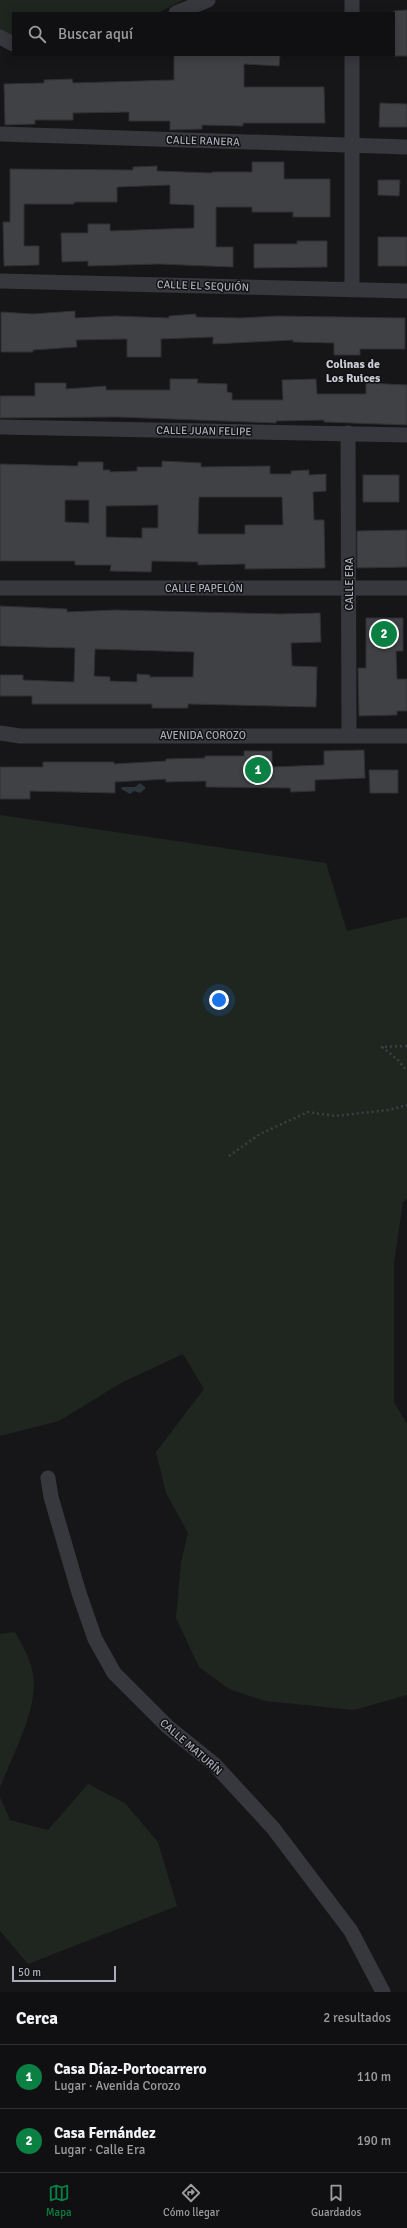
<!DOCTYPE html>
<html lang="es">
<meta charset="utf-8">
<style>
body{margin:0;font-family:Signika,sans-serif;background:#19191b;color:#f1f3f6}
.scale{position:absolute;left:12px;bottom:10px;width:104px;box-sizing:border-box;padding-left:4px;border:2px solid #a8adb8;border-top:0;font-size:11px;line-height:14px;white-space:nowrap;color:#a8adb8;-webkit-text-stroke:3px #111113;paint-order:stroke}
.you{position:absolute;left:219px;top:1000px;width:14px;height:14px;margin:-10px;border:3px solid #fff;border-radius:50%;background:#1a73e8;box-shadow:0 0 0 6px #1a73e833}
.badge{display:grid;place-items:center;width:26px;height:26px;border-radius:50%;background:#0b8043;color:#fff;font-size:13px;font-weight:700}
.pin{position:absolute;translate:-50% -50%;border:2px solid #fff;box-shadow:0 1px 4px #0006}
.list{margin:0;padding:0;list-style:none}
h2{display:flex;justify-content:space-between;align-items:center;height:52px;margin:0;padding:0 16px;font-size:17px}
h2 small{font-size:13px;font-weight:400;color:#9c9d9f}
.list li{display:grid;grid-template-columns:26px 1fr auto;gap:12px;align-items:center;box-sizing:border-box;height:64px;padding:0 16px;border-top:1px solid #303032}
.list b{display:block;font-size:15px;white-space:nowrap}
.list p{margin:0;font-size:13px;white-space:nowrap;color:#9c9d9f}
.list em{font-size:13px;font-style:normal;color:#9c9d9f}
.icon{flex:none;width:22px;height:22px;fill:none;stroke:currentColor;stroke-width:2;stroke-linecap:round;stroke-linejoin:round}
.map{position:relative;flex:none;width:407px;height:1992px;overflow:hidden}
.search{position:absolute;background:#101012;box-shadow:0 2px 10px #0003;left:12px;right:12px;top:12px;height:44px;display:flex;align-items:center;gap:10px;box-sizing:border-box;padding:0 14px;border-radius:0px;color:#9c9d9f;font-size:15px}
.sheet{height:180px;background:#101012}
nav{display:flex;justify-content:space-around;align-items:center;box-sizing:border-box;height:56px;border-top:1px solid #303032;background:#101012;font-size:11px;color:#9c9d9f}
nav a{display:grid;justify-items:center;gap:2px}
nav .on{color:#0b8043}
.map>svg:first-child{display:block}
.green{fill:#1e261f}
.water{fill:#2c353c}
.building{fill:#404145;stroke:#303034;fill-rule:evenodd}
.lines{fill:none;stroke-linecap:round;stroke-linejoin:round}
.path{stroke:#3d3f44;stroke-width:2.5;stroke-dasharray:2 3;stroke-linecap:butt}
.minor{stroke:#37383d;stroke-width:15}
.labels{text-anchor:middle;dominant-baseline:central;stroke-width:3;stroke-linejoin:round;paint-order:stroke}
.street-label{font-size:11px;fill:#a8adb8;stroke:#111113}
.neighbourhood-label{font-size:12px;font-weight:bold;fill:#c9ccd4;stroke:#111113}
</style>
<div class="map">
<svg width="407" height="1992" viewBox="0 0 407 1992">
<rect width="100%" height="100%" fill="#161618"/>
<!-- green -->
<path class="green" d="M 0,0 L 183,0 L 158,13 L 13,13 L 13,42 L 0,37 Z
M 0,815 L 326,863 L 347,931 L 407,917 L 407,1199 L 403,1202 L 394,1263 L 394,1402 L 407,1424 L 407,1695 L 354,1710 L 265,1701 L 229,1689 L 199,1667 L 176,1618 L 181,1562 L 188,1533 L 166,1493 L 156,1452 L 204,1389 L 183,1354 L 121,1383 L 59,1421 L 0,1436 Z
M 15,1632 C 23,1646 34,1666 34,1683 C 34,1717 12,1756 0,1788 L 0,1634 Z
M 88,1784 L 125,1803 L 158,1842 L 177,1906 L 28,1964 L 0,1931 L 0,1797 L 10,1820 L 48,1830 Z"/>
<!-- water -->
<path class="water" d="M 140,783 L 145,787 L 145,789 L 140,793 L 134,791 L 130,794 L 121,789 L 122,787 L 135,787 Z"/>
<!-- building -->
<path class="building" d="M 407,10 L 407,56 L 394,56 L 394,11 Z
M 174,55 L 280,55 L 279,66 L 244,64 L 244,87 L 324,87 L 325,123 L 243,123 L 243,126 L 202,125 L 202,129 L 170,130 L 170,121 L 129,121 L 129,112 L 73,113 L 73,120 L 35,120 L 35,124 L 5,125 L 4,84 L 44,83 L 44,80 L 72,79 L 73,83 L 174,80 Z
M 380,103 L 407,104 L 407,127 L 379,127 Z
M 252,162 L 284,162 L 284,179 L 330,179 L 330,217 L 293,217 L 293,212 L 252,212 L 252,207 L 216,207 L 216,247 L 233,247 L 233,267 L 159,264 L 88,266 L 88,261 L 62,262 L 61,233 L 88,233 L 88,224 L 110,224 L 110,231 L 194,228 L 194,205 L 170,204 L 170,185 L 117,187 L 117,202 L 74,202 L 74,204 L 24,204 L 24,246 L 39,246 L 39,265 L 4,266 L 3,222 L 10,222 L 10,169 L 133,170 L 133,167 L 157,166 L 157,171 L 212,173 L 212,172 L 252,172 Z
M 378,180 L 400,180 L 399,196 L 378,195 Z
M 378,237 L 407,237 L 407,266 L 378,266 Z
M 297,241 L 327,241 L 327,267 L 254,268 L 254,244 L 297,244 Z
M 75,311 L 75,318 L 115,316 L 169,318 L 169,316 L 196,314 L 196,317 L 240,318 L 277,316 L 405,318 L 405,349 L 360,349 L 360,355 L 334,355 L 334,343 L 293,342 L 293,340 L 213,344 L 213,337 L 161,339 L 161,357 L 127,357 L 127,339 L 76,340 L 77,347 L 33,350 L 33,352 L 1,352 L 1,312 L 33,314 Z
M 170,379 L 198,379 L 197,383 L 227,384 L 227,392 L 232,393 L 232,400 L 283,400 L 282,380 L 316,379 L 317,394 L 366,394 L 366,383 L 407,385 L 407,425 L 324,422 L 324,420 L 276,421 L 276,423 L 118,417 L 0,418 L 0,396 L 35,396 L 35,383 L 66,383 L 66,389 L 106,386 L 106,390 L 170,390 Z
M 162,461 L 201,463 L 201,467 L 270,466 L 270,474 L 291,474 L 291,471 L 309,470 L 309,475 L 326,474 L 326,491 L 313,492 L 314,520 L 324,520 L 325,568 L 245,569 L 245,564 L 198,565 L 198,562 L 152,561 L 151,572 L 110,571 L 111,565 L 75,565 L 75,561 L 0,561 L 0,464 L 78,466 L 78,462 L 103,462 L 103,470 L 110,470 L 110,472 L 137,471 L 137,467 L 162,467 ZM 199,497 L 282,497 L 283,525 L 245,525 L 245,534 L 198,534 ZM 65,500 L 89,500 L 89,523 L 65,522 ZM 158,505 L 158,528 L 142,528 L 142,538 L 106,537 L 106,506 Z
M 363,475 L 399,475 L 399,502 L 363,502 Z
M 407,530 L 407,567 L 357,568 L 357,531 Z
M 0,606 L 67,609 L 67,612 L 116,610 L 281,614 L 320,613 L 321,642 L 291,643 L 292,666 L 317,667 L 316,707 L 188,704 L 188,708 L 152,708 L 152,704 L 32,704 L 32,696 L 0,696 L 0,675 L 23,675 L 23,680 L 74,682 L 75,648 L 0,646 ZM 95,649 L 194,652 L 193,677 L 150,677 L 150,675 L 137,674 L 137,682 L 110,681 L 110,677 L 94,676 Z
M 366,618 L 403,618 L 403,651 L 396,651 L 397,679 L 407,679 L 407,711 L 397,711 L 397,715 L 359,716 L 358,668 L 366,668 Z
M 364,750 L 365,778 L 315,780 L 315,791 L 291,792 L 290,788 L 206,787 L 206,781 L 166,782 L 166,779 L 115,782 L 115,793 L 30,791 L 30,799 L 0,799 L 0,767 L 43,767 L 43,762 L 114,762 L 114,764 L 166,761 L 166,759 L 205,758 L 205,756 L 244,756 L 244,751 L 272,751 L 272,767 L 324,765 L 324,751 Z
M 369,770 L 398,770 L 398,793 L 370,793 Z"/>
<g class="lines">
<!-- path -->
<path class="path" d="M 407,1046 L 382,1047 L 398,1060 L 407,1071
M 229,1156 L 260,1134 L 308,1112 L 335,1116 L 389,1110 L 407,1105"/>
<!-- minor -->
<path class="minor" d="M 176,13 L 208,0
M 352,13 L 352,0
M 0,37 L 13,44
M 352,55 L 352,290
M 0,134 L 407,147
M 0,281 L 407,291
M 0,427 L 407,435
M 348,433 L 349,735
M 0,588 L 407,588
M 0,733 L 20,736 L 407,736
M 48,1478 L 51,1497 L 79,1593 L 95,1639 L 114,1673 L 168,1727 L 214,1764 L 273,1828 L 351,1931 L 383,1992"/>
</g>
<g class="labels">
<!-- street labels -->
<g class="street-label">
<text transform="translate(203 141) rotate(2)">CALLE RANERA</text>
<text transform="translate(203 286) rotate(2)">CALLE EL SEQUIÓN</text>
<text transform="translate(204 431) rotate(1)">CALLE JUAN FELIPE</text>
<text transform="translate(349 584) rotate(-90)">CALLE ERA</text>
<text x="204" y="588">CALLE PAPELÓN</text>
<text x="203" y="735">AVENIDA COROZO</text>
<text transform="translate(191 1747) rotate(41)">CALLE MATURÍN</text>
</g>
<!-- neighbourhood labels -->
<g class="neighbourhood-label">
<text x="353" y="364">Colinas de<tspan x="353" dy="14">Los Ruices</tspan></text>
</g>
</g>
</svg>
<div class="scale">50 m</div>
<div class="you"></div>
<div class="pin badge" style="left:258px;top:770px">1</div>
<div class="pin badge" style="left:384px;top:634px">2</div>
<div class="search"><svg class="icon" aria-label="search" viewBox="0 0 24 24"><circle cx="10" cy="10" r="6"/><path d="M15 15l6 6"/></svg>Buscar aquí</div>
</div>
<section class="sheet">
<h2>Cerca<small>2 resultados</small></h2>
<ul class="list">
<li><span class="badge">1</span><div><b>Casa Díaz-Portocarrero</b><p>Lugar · Avenida Corozo</p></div><em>110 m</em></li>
<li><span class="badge">2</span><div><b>Casa Fernández</b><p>Lugar · Calle Era</p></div><em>190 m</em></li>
</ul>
</section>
<nav>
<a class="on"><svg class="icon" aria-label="map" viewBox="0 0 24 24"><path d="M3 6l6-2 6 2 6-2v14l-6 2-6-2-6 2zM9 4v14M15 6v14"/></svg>Mapa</a>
<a><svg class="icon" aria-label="directions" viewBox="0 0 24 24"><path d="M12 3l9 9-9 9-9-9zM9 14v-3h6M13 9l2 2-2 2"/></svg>Cómo llegar</a>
<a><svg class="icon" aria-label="saved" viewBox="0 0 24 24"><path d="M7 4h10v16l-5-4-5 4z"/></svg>Guardados</a>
</nav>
